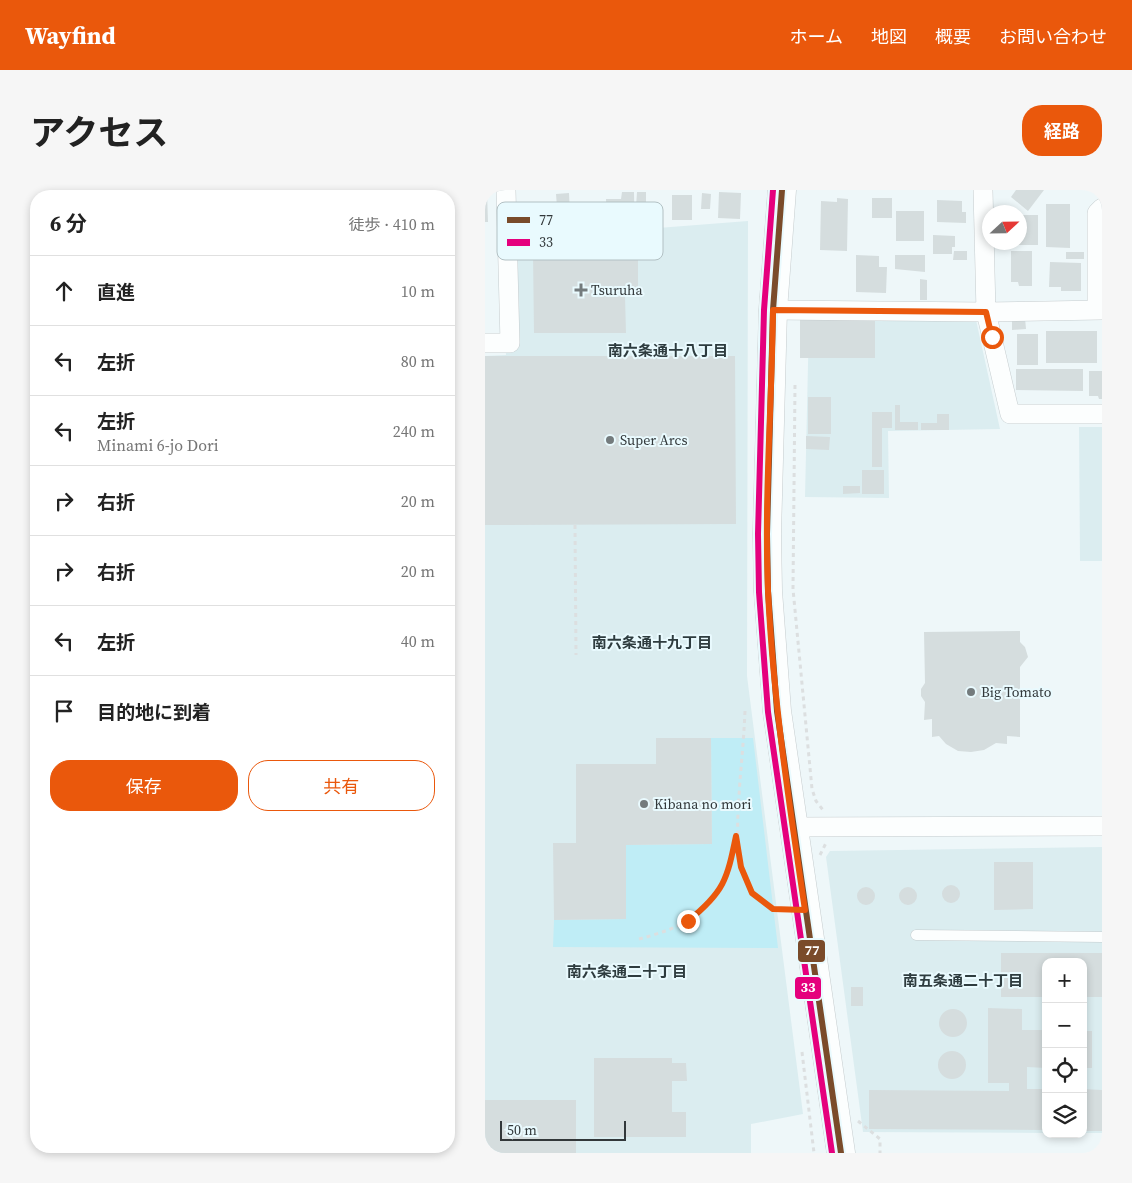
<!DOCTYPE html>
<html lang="ja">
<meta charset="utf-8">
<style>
body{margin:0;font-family:"Source Serif 4","Noto Sans JP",serif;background:#f6f6f6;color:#222}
.controls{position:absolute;right:15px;bottom:15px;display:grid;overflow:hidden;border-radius:10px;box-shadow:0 2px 8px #0003}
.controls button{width:45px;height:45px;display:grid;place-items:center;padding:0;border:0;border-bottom:1px solid #e0e0e0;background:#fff;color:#222;font:25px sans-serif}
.compass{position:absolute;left:497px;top:15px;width:45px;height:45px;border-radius:50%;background:#fff;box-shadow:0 2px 8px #0003;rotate:68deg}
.scale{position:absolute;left:15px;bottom:12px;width:126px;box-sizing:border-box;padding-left:5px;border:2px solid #32383a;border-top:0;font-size:14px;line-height:18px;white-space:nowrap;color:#32383a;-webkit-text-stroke:4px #e9fafe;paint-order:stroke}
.stop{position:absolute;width:15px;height:15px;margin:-11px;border:4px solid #ea580c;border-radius:50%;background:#fff}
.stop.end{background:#ea580c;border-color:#fff;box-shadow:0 1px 5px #0008}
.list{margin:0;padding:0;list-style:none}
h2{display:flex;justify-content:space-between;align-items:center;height:65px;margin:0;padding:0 20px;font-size:21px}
h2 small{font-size:16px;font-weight:400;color:#767676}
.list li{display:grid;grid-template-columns:32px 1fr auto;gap:15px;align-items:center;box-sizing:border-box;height:70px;padding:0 20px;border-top:1px solid #e0e0e0}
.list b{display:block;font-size:19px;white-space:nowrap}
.list p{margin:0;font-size:16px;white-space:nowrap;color:#767676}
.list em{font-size:16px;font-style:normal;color:#767676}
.actions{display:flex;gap:10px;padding:15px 20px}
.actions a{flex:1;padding:11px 0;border:1px solid #ea580c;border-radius:20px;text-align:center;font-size:18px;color:#ea580c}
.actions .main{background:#ea580c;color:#fff}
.icon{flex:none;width:28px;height:28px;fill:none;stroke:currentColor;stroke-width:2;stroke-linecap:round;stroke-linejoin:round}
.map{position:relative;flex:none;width:617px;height:963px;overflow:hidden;border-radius:20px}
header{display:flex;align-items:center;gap:30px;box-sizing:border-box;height:70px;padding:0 25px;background:#ea580c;color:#fff}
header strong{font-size:24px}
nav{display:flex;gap:28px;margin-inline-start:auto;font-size:18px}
.intro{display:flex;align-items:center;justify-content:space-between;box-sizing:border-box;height:120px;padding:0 30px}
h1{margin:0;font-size:35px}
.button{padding:12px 22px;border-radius:20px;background:#ea580c;color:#fff;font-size:18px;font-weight:700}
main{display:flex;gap:30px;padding:0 30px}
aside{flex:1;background:#fff;border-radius:20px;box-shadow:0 2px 8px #0003}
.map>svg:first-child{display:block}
.built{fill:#dbedf0}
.green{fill:#bfedf6}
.building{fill:#d5ddde}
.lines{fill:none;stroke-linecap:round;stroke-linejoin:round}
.lane-casing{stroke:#c5ccce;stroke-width:11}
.street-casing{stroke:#c5ccce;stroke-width:20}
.secondary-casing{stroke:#c5ccce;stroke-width:29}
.path{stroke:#dcdfe0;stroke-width:3;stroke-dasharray:4 4;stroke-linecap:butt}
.lane{stroke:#fcfefe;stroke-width:10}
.street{stroke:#fcfefe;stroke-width:19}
.secondary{stroke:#fcfefe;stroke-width:28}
.bus-1-casing{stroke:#e9fafe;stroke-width:10}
.bus-2-casing{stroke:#e9fafe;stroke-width:10}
.bus-1{stroke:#7a4b2a;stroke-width:6}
.bus-2{stroke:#e5007d;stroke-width:6}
.route{stroke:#ea580c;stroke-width:6}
.poi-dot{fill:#747b7d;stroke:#e9fafe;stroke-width:2}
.labels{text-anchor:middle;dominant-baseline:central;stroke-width:4;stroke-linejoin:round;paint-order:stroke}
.poi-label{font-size:14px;fill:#32383a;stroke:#e9fafe;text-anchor:start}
.neighbourhood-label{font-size:15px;font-weight:bold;fill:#2e3c3f;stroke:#e9fafe}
.key{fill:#e9fafe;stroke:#b2c0c3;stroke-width:1}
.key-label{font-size:14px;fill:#32383a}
.line-badge{stroke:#e9fafe;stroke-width:2}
.badge-label{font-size:14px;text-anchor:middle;font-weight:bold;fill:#fff}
</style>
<header>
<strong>Wayfind</strong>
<nav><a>ホーム</a><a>地図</a><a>概要</a><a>お問い合わせ</a></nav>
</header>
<div class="intro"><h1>アクセス</h1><a class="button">経路</a></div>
<main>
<aside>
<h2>6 分<small>徒歩 · 410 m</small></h2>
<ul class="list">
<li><svg class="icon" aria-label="ahead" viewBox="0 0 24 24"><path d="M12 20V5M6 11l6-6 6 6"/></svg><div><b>直進</b></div><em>10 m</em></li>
<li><svg class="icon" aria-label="left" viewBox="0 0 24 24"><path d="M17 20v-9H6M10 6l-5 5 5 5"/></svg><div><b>左折</b></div><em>80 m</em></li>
<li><svg class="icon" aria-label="left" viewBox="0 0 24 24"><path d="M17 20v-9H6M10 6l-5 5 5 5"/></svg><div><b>左折</b><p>Minami 6-jo Dori</p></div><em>240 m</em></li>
<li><svg class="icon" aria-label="right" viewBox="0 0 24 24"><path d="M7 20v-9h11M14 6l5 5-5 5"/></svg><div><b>右折</b></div><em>20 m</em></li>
<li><svg class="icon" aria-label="right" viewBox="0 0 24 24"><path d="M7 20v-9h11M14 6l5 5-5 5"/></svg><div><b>右折</b></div><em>20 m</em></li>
<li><svg class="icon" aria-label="left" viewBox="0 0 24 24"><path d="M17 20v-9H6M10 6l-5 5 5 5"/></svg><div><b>左折</b></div><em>40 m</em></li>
<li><svg class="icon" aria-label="arrive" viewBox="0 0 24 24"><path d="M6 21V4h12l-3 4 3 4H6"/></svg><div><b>目的地に到着</b></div></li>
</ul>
<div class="actions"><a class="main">保存</a><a>共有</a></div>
</aside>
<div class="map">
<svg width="617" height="963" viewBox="0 0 617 963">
<rect width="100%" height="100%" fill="#eef7f9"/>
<!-- built -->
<path class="built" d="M 263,31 L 262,486 L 318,924 L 266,934 L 266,963 L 0,963 L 0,166 L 21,165 L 16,61 L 159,59 L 160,39 Z
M 324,130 L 491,130 L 515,239 L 403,241 L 404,308 L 320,307 Z
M 594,237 L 617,237 L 617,371 L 595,371 Z
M 617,657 L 617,943 L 598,943 L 598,772 L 561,772 L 561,943 L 378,942 L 341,667 L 345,661 Z"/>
<!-- green -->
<path class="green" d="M 226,548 L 268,548 L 293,758 L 68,757 L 69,730 L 141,729 L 141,655 L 227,654 Z"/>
<!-- building -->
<path class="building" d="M 531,0 L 559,0 L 543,21 L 526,7 Z
M 137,2 L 149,2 L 150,56 L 131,56 L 131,36 L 122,36 L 121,9 L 136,9 Z
M 152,2 L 161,2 L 161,17 L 151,17 Z
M 234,2 L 256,3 L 255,29 L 233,28 Z
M 0,3 L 2,3 L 3,32 L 0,32 Z
M 84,3 L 86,46 L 69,47 L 67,17 L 72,17 L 71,4 Z
M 217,3 L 226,4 L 225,19 L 216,19 Z
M 187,5 L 207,5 L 207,30 L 187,30 Z
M 352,8 L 363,9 L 362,61 L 335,60 L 336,11 L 352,12 Z
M 387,8 L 407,8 L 407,28 L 387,28 Z
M 452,10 L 477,11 L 477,22 L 481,22 L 481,33 L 452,32 Z
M 561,14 L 585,14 L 585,58 L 561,57 Z
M 411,21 L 439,21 L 439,51 L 411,51 Z
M 534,25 L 553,25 L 553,55 L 525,55 L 525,52 L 534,52 Z
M 448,45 L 470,46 L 470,57 L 467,57 L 467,64 L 448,64 Z
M 153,61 L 153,106 L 140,106 L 141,143 L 49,143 L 48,62 Z
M 469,61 L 482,61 L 482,70 L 468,70 Z
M 526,61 L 547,61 L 547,96 L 534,96 L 533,92 L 526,92 Z
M 581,62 L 599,62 L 599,69 L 581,69 Z
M 371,65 L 394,66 L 394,77 L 402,77 L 401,103 L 371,102 Z
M 410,65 L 440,65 L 440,82 L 410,79 Z
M 565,72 L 596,73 L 596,101 L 576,101 L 576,97 L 564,97 Z
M 435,89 L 442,90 L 442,110 L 435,110 Z
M 540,128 L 541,139 L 527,140 L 527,129 Z
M 315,129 L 390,129 L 390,168 L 315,168 Z
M 561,141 L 612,141 L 612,173 L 561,173 Z
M 532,144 L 553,144 L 553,175 L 532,175 Z
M 0,166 L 250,166 L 251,334 L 0,335 Z
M 531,179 L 598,179 L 598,201 L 531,200 Z
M 604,181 L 617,181 L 617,209 L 614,209 L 613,206 L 604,206 Z
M 323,207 L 346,207 L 346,244 L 323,244 Z
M 410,215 L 415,215 L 415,232 L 433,232 L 433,240 L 410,240 Z
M 387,222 L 407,222 L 407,238 L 397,238 L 397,277 L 387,277 Z
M 452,224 L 464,224 L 464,240 L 436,240 L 436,233 L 452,233 Z
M 321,246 L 345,247 L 344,260 L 321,259 Z
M 377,280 L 399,280 L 399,304 L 377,304 Z
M 358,296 L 375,296 L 375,303 L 358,304 Z
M 535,441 L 535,452 L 540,457 L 543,467 L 535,477 L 535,547 L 522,546 L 522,554 L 511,553 L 499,560 L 486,562 L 473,561 L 461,554 L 454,546 L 447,547 L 447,529 L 439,530 L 440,512 L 436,506 L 436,499 L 440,493 L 439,442 Z
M 171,548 L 226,548 L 227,654 L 141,655 L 141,729 L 69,730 L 68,653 L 91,653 L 91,574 L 171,574 Z
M 509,672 L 548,672 L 548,719 L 509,720 Z
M457 704a9 9 0 1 1 18 0a9 9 0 1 1-18 0Z
M372 706a9 9 0 1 1 18 0a9 9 0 1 1-18 0Z
M414 706a9 9 0 1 1 18 0a9 9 0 1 1-18 0Z
M 516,763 L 617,763 L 617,807 L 598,807 L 598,772 L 561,772 L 561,807 L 516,807 Z
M 366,797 L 378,797 L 378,816 L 366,816 Z
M 503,818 L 537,819 L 537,840 L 561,840 L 561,878 L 542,877 L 542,899 L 561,899 L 561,940 L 384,939 L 384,900 L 524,901 L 524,893 L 503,893 Z
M454 833a14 14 0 1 1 28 0a14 14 0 1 1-28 0Z
M 598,841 L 607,841 L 607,878 L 598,878 Z
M453 875a14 14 0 1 1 28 0a14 14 0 1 1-28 0Z
M 109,868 L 187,868 L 187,873 L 201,873 L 202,891 L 187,891 L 187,922 L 201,922 L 201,947 L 109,947 Z
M 598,899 L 617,900 L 617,941 L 598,941 Z
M 0,910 L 91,910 L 91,963 L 0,963 Z"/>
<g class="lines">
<defs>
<path id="lane" d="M 431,745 L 617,747"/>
<path id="street" d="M 498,0 L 501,122 L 525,224 L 617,224
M 288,120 L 501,122 L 617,120
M 612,120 L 612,23 L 617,18
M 0,153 L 25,153 L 21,0
M 307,637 L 617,636"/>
<path id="secondary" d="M 297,0 L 288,120 L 282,344 L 283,401 L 292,521 L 356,963"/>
</defs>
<!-- lane casing -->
<use href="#lane" class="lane-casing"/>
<!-- street casing -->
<use href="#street" class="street-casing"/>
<!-- secondary casing -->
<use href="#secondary" class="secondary-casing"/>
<!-- path -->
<path class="path" d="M 310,195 L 308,399 L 327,599 L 331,611 L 338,620
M 90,335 L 91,465
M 260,521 C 259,544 257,567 255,590 C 253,629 241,716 299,719
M 335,665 L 341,653
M 154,749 C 185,741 220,728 237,698 C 245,683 247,666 251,649
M 317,862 L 329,963
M 373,931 L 395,949 L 395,963"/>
<!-- lane -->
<use href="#lane" class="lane"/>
<!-- street -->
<use href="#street" class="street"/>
<!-- secondary -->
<use href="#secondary" class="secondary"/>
<defs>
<path id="bus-1" d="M 297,0 L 288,120 L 282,344 L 283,401 L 292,521 L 356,963"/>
<path id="bus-2" d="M 288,0 L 279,120 L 273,344 L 274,402 L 283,522 L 347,963"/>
</defs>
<!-- bus-1 casing -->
<use href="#bus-1" class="bus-1-casing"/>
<!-- bus-2 casing -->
<use href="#bus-2" class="bus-2-casing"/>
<!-- bus-1 -->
<use href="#bus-1" class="bus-1"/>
<!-- bus-2 -->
<use href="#bus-2" class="bus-2"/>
</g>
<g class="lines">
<!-- route -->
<path class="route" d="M 203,731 C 239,702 242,690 251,646 L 256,677 L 267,703 L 288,719 L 320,720 C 304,614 288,508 283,401 C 279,307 287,214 288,120 L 501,122 L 507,147"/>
</g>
<!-- markers -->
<g class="poi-dot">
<path d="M93.5 92.5h5v5h5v5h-5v5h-5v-5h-5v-5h5z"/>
<circle cx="125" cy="250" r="5"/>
<circle cx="486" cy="502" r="5"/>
<circle cx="159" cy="614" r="5"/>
</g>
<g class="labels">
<!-- poi labels -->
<g class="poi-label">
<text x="106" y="100">Tsuruha</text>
<text x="135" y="250">Super Arcs</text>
<text x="496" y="502">Big Tomato</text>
<text x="169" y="614">Kibana no mori</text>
</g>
<!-- neighbourhood labels -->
<g class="neighbourhood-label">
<text x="183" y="160">南六条通十八丁目</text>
<text x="167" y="452">南六条通十九丁目</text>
<text x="142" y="781">南六条通二十丁目</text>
<text x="478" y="790">南五条通二十丁目</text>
</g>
</g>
<!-- legend -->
<rect x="12" y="12" width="166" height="58" rx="8" class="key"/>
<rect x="22" y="27" width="23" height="6" fill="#7a4b2a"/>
<rect x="22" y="49" width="23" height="7" fill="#e5007d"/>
<g class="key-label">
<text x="54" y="35">77</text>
<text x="54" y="57">33</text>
</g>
<g class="line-badge">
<rect x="312" y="749" width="29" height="24" rx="5" fill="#7a4b2a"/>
<rect x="309" y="786" width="28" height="24" rx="5" fill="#e5007d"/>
</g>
<g class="badge-label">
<text x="327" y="765">77</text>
<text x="323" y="802">33</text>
</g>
</svg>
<div class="controls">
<button>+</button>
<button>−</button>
<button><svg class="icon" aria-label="locate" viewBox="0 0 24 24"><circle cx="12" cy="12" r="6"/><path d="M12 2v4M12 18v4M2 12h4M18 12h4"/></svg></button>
<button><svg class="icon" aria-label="layers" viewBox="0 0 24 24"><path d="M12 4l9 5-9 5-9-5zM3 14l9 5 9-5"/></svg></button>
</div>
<svg class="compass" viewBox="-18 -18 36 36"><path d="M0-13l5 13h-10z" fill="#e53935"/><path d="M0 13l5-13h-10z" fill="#767676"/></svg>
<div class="scale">50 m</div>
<div class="stop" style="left:507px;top:147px"></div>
<div class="stop end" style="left:203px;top:731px"></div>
</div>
</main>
